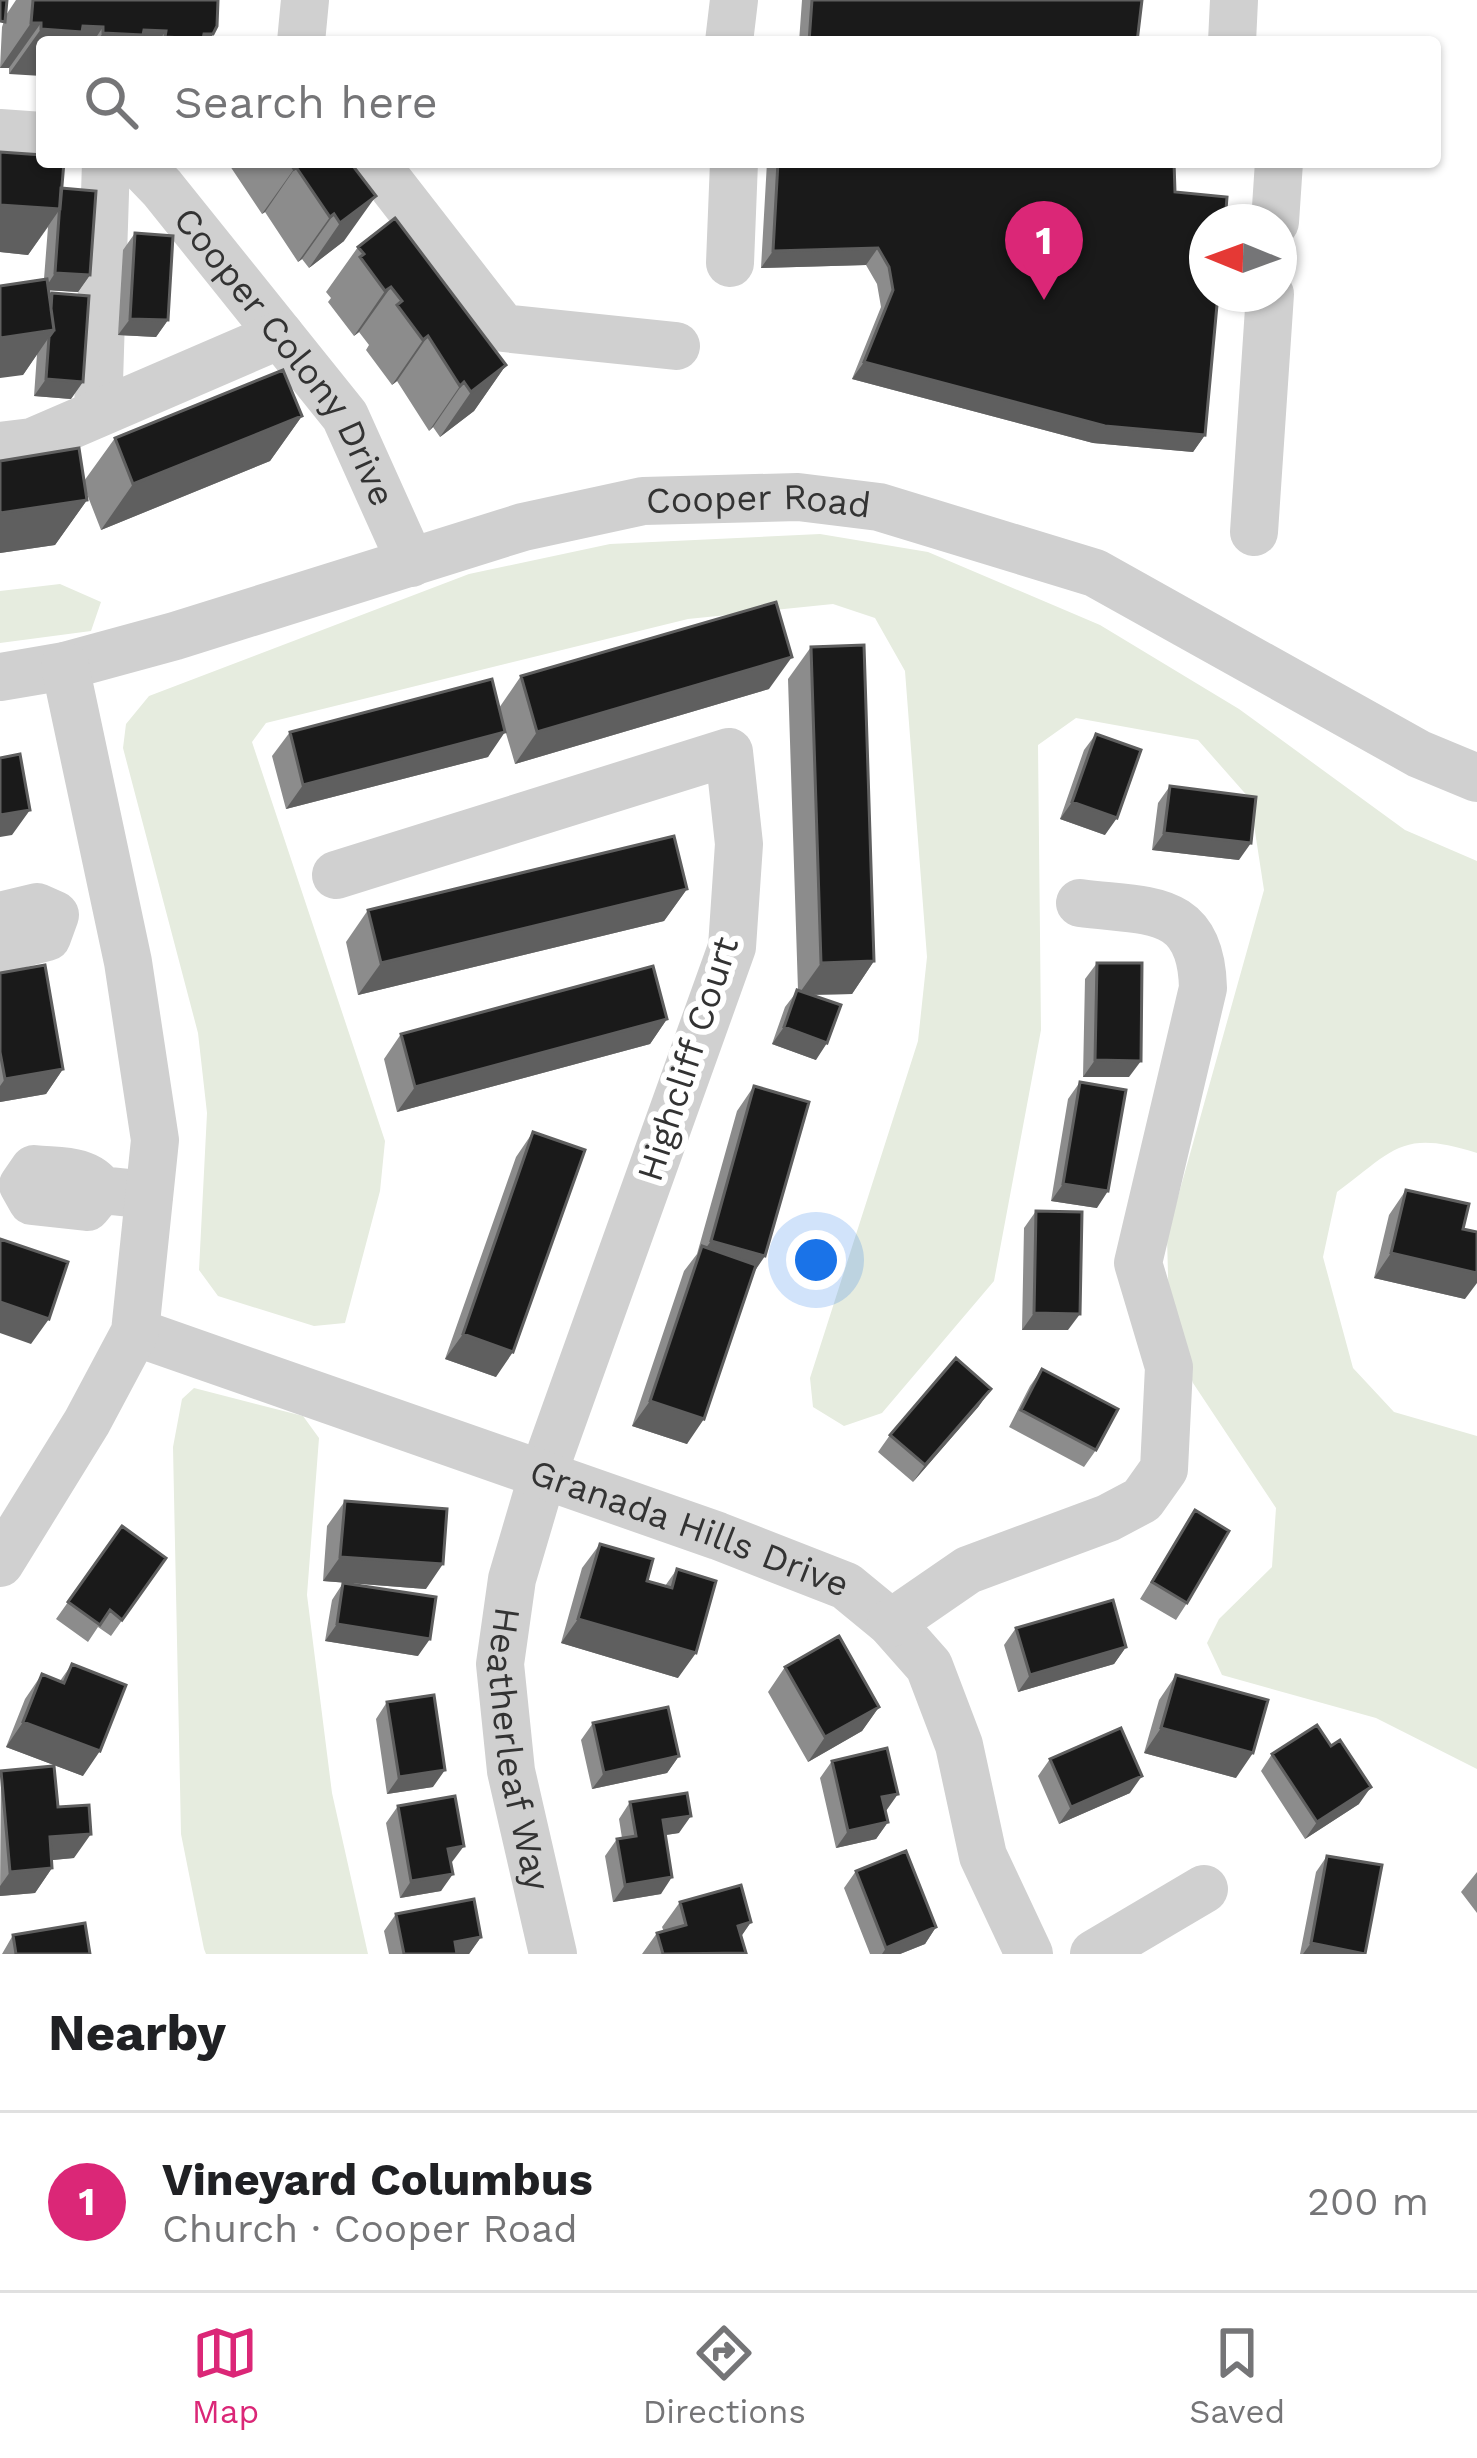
<!DOCTYPE html>
<meta charset="utf-8">
<style>
body{margin:0;font-family:"Work Sans",sans-serif;background:#f2f2f2;color:#202124}
.compass{position:absolute;left:1189px;top:204px;width:108px;height:108px;border-radius:50%;background:#fff;box-shadow:0 3px 9px #0004;rotate:271deg}
.you{position:absolute;left:816px;top:1260px;width:42px;height:42px;margin:-30px;border:9px solid #fff;border-radius:50%;background:#1a73e8;box-shadow:0 0 0 18px #1a73e833}
.badge{display:grid;place-items:center;width:78px;height:78px;border-radius:50%;background:#db2777;color:#fff;font-size:39px;font-weight:700}
.pin{position:absolute;translate:-50% -99px;filter:drop-shadow(0 3px 6px #0008)}
.pin::after{content:'';position:absolute;top:63px;width:42px;height:36px;background:inherit;clip-path:polygon(0 0,100% 0,50% 100%)}
.list{margin:0;padding:0;list-style:none}
h2{display:flex;justify-content:space-between;align-items:center;height:156px;margin:0;padding:0 48px;font-size:51px}
h2 small{font-size:39px;font-weight:400;color:#757577}
.list li{display:grid;grid-template-columns:78px 1fr auto;gap:36px;align-items:center;box-sizing:border-box;height:180px;padding:0 48px;border-top:3px solid #e0e0e0}
.list b{display:block;font-size:45px;white-space:nowrap}
.list p{margin:0;font-size:39px;white-space:nowrap;color:#757577}
.list em{font-size:39px;font-style:normal;color:#757577}
.icon{flex:none;width:66px;height:66px;fill:none;stroke:currentColor;stroke-width:2;stroke-linecap:round;stroke-linejoin:round}
.map{position:relative;flex:none;width:1477px;height:1954px;overflow:hidden}
.search{position:absolute;background:#fff;box-shadow:0 3px 9px #0004;left:36px;right:36px;top:36px;height:132px;display:flex;align-items:center;gap:30px;box-sizing:border-box;padding:0 42px;border-radius:12px;color:#757577;font-size:45px}
.sheet{height:336px;background:#fff}
nav{display:flex;justify-content:space-around;align-items:center;box-sizing:border-box;height:168px;border-top:3px solid #e0e0e0;background:#fff;font-size:33px;color:#757577}
nav a{display:grid;justify-items:center;gap:6px}
nav .on{color:#db2777}
.map>svg:first-child{display:block}
.green{fill:#e6ecdf}
.lines{fill:none;stroke-linecap:round;stroke-linejoin:round}
.minor{stroke:#d0d0d0;stroke-width:48}
.wall{fill:#8c8c8c}
.shaded-wall{fill:#5f5f5f}
.building{fill:#1a1a1a;stroke:#5f5f5f;stroke-width:3}
.labels{text-anchor:middle;dominant-baseline:central;stroke-width:12;stroke-linejoin:round;paint-order:stroke}
.street-label{font-size:36px;fill:#333;stroke:#fff}
</style>
<div class="map">
<svg width="1477" height="1954" viewBox="0 0 1477 1954">
<rect width="100%" height="100%" fill="#fff"/>
<!-- green -->
<path class="green" d="M 820,534 L 928,552 L 1100,625 L 1239,709 L 1405,830 L 1477,861 L 1477,1153 C 1402,1129 1395,1149 1337,1192 L 1323,1257 L 1353,1368 L 1394,1412 L 1477,1436 L 1477,1769 L 1376,1718 L 1222,1675 L 1207,1643 L 1219,1619 L 1272,1567 L 1276,1508 L 1193,1383 L 1169,1313 L 1167,1236 L 1264,890 L 1250,799 L 1198,740 L 1076,718 L 1038,745 L 1041,1030 L 994,1281 L 882,1413 L 844,1426 L 813,1407 L 810,1378 L 918,1041 L 927,957 L 905,671 L 875,618 L 833,604 L 688,619 L 266,723 L 252,742 L 385,1141 L 380,1191 L 345,1323 L 314,1326 L 218,1296 L 199,1270 L 207,1113 L 198,1033 L 123,748 L 126,724 L 149,696 L 469,574 L 610,544 Z
M 60,584 L 101,602 L 91,631 L 0,643 L 0,591 Z
M 194,1388 L 303,1416 L 319,1438 L 307,1595 L 332,1793 L 368,1954 L 206,1954 L 204,1949 L 181,1834 L 173,1447 L 182,1399 Z"/>
<g class="lines">
<!-- minor -->
<g class="minor">
<path d="M 301,42 L 305,0"/>
<path d="M 729,42 L 734,0"/>
<path d="M 1232,42 L 1234,0"/>
<path d="M 0,133 L 42,136"/>
<path id="s1" d="M 137,162 L 162,188 L 345,416 L 411,563"/>
<path d="M 374,162 L 503,328 L 676,346"/>
<path d="M 1275,222 L 1279,162"/>
<path d="M 730,263 L 734,162"/>
<path d="M 98,413 L 106,162"/>
<path d="M 0,446 L 32,442 L 280,335"/>
<path d="M 1254,532 L 1270,294"/>
<path id="s2" d="M 0,677 L 65,666 L 175,636 L 523,527 L 643,501 L 798,497 L 879,507 L 1095,573 L 1419,754 L 1477,778"/>
<path id="s3" d="M 336,875 L 729,752 L 739,844 L 732,947 L 543,1474 L 512,1579 L 500,1664 L 511,1771 L 553,1954"/>
<path d="M 0,916 L 37,907 L 55,915 L 47,937 L 0,949"/>
<path d="M 101,1190 L 87,1207 L 32,1201 L 23,1185 L 34,1169 C 59,1172 86,1168 101,1190 L 149,1195"/>
<path id="s4" d="M 135,1332 L 718,1536 L 846,1586 L 891,1623 L 929,1666 L 959,1745 L 983,1856 L 1029,1954"/>
<path d="M 0,1563 L 87,1422 L 135,1332 L 155,1140 L 128,962 L 65,666"/>
<path d="M 891,1623 L 968,1570 L 1108,1518 L 1142,1500 L 1164,1469 L 1169,1367 L 1138,1263 L 1203,988 C 1201,902 1148,912 1080,903"/>
<path d="M 1094,1954 L 1204,1889"/>
</g>
</g>
<!-- wall -->
<path class="wall" d="M 16,0 L 218,0 L 213,34 L 208,42 L 42,42 L 9,74 L 9,68 L 0,68 L 2,27 L 6,15 Z
M 802,0 L 1142,0 L 1137,42 L 799,42 Z
M 0,152 L 61,188 L 90,275 L 78,292 L 48,290 L 50,297 L 52,293 L 71,399 L 34,396 L 37,354 L 23,375 L 44,279 L 48,227 L 28,255 L 0,252 Z
M 220,162 L 350,162 L 344,241 L 309,268 L 302,259 L 298,262 L 265,212 L 262,214 L 228,163 L 223,167 Z
M 767,162 L 1174,162 L 1175,192 L 1205,435 L 1193,452 L 1093,443 L 852,379 L 881,307 L 877,284 L 866,265 L 761,268 Z
M 135,233 L 168,320 L 156,337 L 118,335 L 123,250 Z
M 358,247 L 506,365 L 474,411 L 440,437 L 433,427 L 429,431 L 397,381 L 392,385 L 366,350 L 369,345 L 359,332 L 354,336 L 328,302 L 331,298 L 326,292 Z
M 302,416 L 270,461 L 101,530 L 85,489 L 87,500 L 55,545 L 0,553 L 0,461 L 84,481 L 115,438 Z
M 811,647 L 874,961 L 852,994 L 812,995 L 816,1060 L 772,1044 L 785,1007 L 798,990 L 788,679 Z
M 521,676 L 769,689 L 515,764 L 503,723 L 488,757 L 286,809 L 272,756 L 290,732 L 499,708 Z
M 1096,734 L 1105,835 L 1060,819 L 1084,750 Z
M 1170,786 L 1239,860 L 1152,850 L 1158,803 Z
M 687,889 L 664,921 L 358,995 L 346,942 L 368,910 Z
M 1097,963 L 1129,1077 L 1083,1077 L 1085,979 Z
M 0,973 L 63,1069 L 46,1094 L 0,1102 Z
M 667,1019 L 650,1044 L 397,1112 L 384,1059 L 401,1034 Z
M 1080,1082 L 1097,1208 L 1051,1201 L 1068,1099 Z
M 754,1086 L 753,1274 L 687,1444 L 632,1426 L 684,1271 L 697,1254 L 737,1111 Z
M 533,1132 L 496,1377 L 445,1359 L 516,1157 Z
M 1406,1190 L 1463,1229 L 1465,1299 L 1374,1278 L 1389,1215 Z
M 1036,1211 L 1068,1330 L 1022,1330 L 1024,1228 Z
M 1042,1369 L 1096,1450 L 1084,1467 L 1009,1427 L 1030,1386 Z
M 979,1406 L 913,1482 L 878,1452 L 890,1435 Z
M 345,1501 L 426,1589 L 323,1581 L 327,1526 Z
M 1195,1510 L 1187,1603 L 1176,1620 L 1140,1599 Z
M 122,1526 L 166,1558 L 111,1636 L 98,1627 L 88,1642 L 56,1619 Z
M 600,1544 L 647,1581 L 665,1586 L 677,1569 L 678,1678 L 561,1643 L 582,1568 Z
M 343,1583 L 418,1656 L 325,1641 L 332,1600 Z
M 1016,1628 L 1126,1647 L 1114,1664 L 1018,1692 L 1004,1645 Z
M 72,1664 L 83,1776 L 6,1747 L 25,1699 L 42,1674 L 60,1681 Z
M 785,1667 L 879,1707 L 862,1731 L 808,1762 L 768,1692 Z
M 1176,1675 L 1236,1778 L 1144,1753 L 1159,1700 Z
M 387,1702 L 433,1787 L 387,1794 L 376,1719 Z
M 593,1723 L 679,1756 L 667,1773 L 592,1789 L 581,1740 Z
M 1331,1746 L 1359,1804 L 1305,1839 L 1261,1771 L 1272,1754 Z
M 1050,1759 L 1130,1793 L 1059,1824 L 1038,1776 Z
M 832,1761 L 885,1811 L 888,1822 L 876,1839 L 836,1848 L 820,1778 Z
M 1,1771 L 58,1807 L 74,1858 L 52,1860 L 52,1868 L 35,1893 L 0,1896 Z
M 630,1802 L 679,1833 L 666,1835 L 661,1894 L 613,1902 L 605,1856 L 617,1839 L 622,1838 L 619,1819 Z
M 398,1806 L 452,1862 L 441,1891 L 400,1898 L 386,1823 Z
M 1327,1856 L 1365,1954 L 1300,1954 L 1316,1872 Z
M 856,1871 L 936,1927 L 925,1944 L 900,1954 L 870,1954 L 844,1888 Z
M 1477,1872 L 1477,1913 L 1461,1892 Z
M 680,1902 L 751,1922 L 741,1936 L 745,1954 L 642,1954 L 657,1933 L 664,1932 L 662,1927 Z
M 396,1914 L 481,1937 L 469,1954 L 389,1954 L 384,1931 Z
M 13,1935 L 90,1954 L 2,1954 Z"/>
<!-- shaded-wall -->
<path class="shaded-wall" d="M 31,23 L 41,23 L 9,68 L 0,68 Z
M 83,26 L 103,27 L 93,42 L 42,42 L 42,76 L 9,74 L 41,29 Z
M 144,30 L 166,31 L 158,42 L 96,42 L 103,33 Z
M 204,34 L 213,34 L 208,42 L 162,42 L 165,37 Z
M 296,167 L 265,212 L 262,214 L 294,169 Z
M 376,196 L 344,241 L 309,268 L 340,223 Z
M 0,205 L 60,209 L 28,255 L 0,252 Z
M 334,214 L 302,259 L 298,262 L 330,217 Z
M 878,248 L 866,265 L 761,268 L 773,251 Z
M 55,273 L 90,275 L 78,292 L 44,290 Z
M 391,287 L 359,332 L 354,336 L 385,291 Z
M 130,319 L 168,320 L 156,337 L 118,335 Z
M 54,330 L 23,375 L 0,378 L 0,338 Z
M 428,336 L 397,381 L 392,385 L 423,340 Z
M 864,362 L 1205,435 L 1193,452 L 1093,443 L 852,379 Z
M 506,365 L 474,411 L 440,437 L 471,392 Z
M 46,379 L 83,382 L 71,399 L 34,396 Z
M 464,382 L 433,427 L 429,431 L 460,386 Z
M 302,416 L 270,461 L 101,530 L 133,484 Z
M 87,500 L 55,545 L 0,553 L 0,513 Z
M 792,657 L 769,689 L 515,764 L 537,732 Z
M 505,732 L 488,757 L 286,809 L 303,785 Z
M 1072,802 L 1117,818 L 1105,835 L 1060,819 Z
M 30,810 L 12,835 L 0,837 L 0,815 Z
M 1164,833 L 1251,843 L 1239,860 L 1152,850 Z
M 687,889 L 664,921 L 358,995 L 381,963 Z
M 874,961 L 852,994 L 798,995 L 821,963 Z
M 667,1019 L 650,1044 L 397,1112 L 415,1087 Z
M 784,1027 L 827,1043 L 816,1060 L 772,1044 Z
M 1095,1060 L 1141,1061 L 1129,1077 L 1083,1077 Z
M 63,1069 L 46,1094 L 0,1102 L 0,1086 L 5,1079 Z
M 1063,1184 L 1108,1191 L 1097,1208 L 1051,1201 Z
M 711,1241 L 765,1256 L 748,1281 L 697,1260 Z
M 1391,1253 L 1477,1273 L 1477,1283 L 1465,1299 L 1374,1278 Z
M 0,1302 L 49,1319 L 31,1344 L 0,1333 Z
M 1034,1313 L 1080,1314 L 1068,1330 L 1022,1330 Z
M 463,1334 L 513,1352 L 496,1377 L 445,1359 Z
M 991,1389 L 979,1406 L 913,1482 L 925,1465 Z
M 650,1401 L 704,1419 L 687,1444 L 632,1426 Z
M 340,1557 L 443,1564 L 426,1589 L 323,1581 Z
M 578,1619 L 696,1653 L 678,1678 L 561,1643 Z
M 337,1624 L 430,1639 L 418,1656 L 325,1641 Z
M 1126,1647 L 1114,1664 L 1018,1692 L 1030,1675 Z
M 879,1707 L 862,1731 L 808,1762 L 825,1737 Z
M 23,1722 L 100,1751 L 83,1776 L 6,1747 Z
M 1161,1728 L 1253,1753 L 1236,1778 L 1144,1753 Z
M 679,1756 L 667,1773 L 592,1789 L 604,1773 Z
M 445,1770 L 433,1787 L 387,1794 L 399,1777 Z
M 1142,1776 L 1130,1793 L 1059,1824 L 1071,1807 Z
M 1371,1787 L 1359,1804 L 1305,1839 L 1317,1822 Z
M 898,1794 L 886,1811 L 882,1797 Z
M 691,1816 L 679,1833 L 652,1837 L 663,1820 Z
M 888,1822 L 876,1839 L 836,1848 L 848,1831 Z
M 91,1834 L 74,1858 L 32,1862 L 50,1837 Z
M 464,1846 L 452,1862 L 436,1866 L 448,1849 Z
M 52,1868 L 35,1893 L 0,1896 L 0,1886 L 10,1872 Z
M 453,1874 L 441,1891 L 400,1898 L 411,1881 Z
M 672,1877 L 661,1894 L 613,1902 L 625,1885 Z
M 751,1922 L 734,1947 L 738,1926 Z
M 936,1927 L 925,1944 L 900,1954 L 882,1954 L 886,1948 Z
M 481,1937 L 469,1954 L 446,1954 L 455,1942 Z
M 1311,1943 L 1365,1954 L 1303,1954 Z"/>
<!-- building -->
<path class="building" d="M 0,0 L 7,0 L 5,22 L 0,21 Z
M 33,0 L 218,0 L 217,26 L 213,34 L 204,34 L 203,39 L 165,37 L 166,31 L 144,30 L 143,35 L 103,33 L 103,27 L 83,26 L 82,32 L 41,29 L 41,23 L 31,23 Z
M 812,0 L 1142,0 L 1137,42 L 809,42 Z
M 0,152 L 42,155 L 42,162 L 64,162 L 60,209 L 0,205 Z
M 289,162 L 350,162 L 376,196 L 340,223 L 334,214 L 330,217 L 296,167 L 294,169 Z
M 778,162 L 1174,162 L 1175,192 L 1227,197 L 1225,222 L 1207,222 L 1207,294 L 1218,294 L 1205,435 L 1105,426 L 864,362 L 893,290 L 889,267 L 878,248 L 773,251 Z
M 61,188 L 96,191 L 90,275 L 55,273 Z
M 395,218 L 506,365 L 471,392 L 464,382 L 460,386 L 428,336 L 423,340 L 397,305 L 402,301 L 391,287 L 385,291 L 360,257 L 364,254 L 358,247 Z
M 135,233 L 173,236 L 168,320 L 130,319 Z
M 47,279 L 54,330 L 0,338 L 0,286 Z
M 52,293 L 89,296 L 83,382 L 46,379 L 49,337 L 54,330 L 51,309 Z
M 283,370 L 302,416 L 133,484 L 115,438 Z
M 79,448 L 87,500 L 0,513 L 0,461 Z
M 776,602 L 792,657 L 537,732 L 521,676 Z
M 864,645 L 874,961 L 821,963 L 811,647 Z
M 492,679 L 505,732 L 303,785 L 290,732 Z
M 1096,734 L 1141,750 L 1117,818 L 1072,802 Z
M 20,754 L 30,810 L 0,815 L 0,758 Z
M 1170,786 L 1256,797 L 1251,843 L 1164,833 Z
M 674,836 L 687,889 L 381,963 L 368,910 Z
M 1097,963 L 1142,963 L 1141,1061 L 1095,1060 Z
M 45,965 L 63,1069 L 5,1079 L 0,1052 L 0,973 Z
M 653,966 L 667,1019 L 415,1087 L 401,1034 Z
M 797,990 L 841,1005 L 827,1043 L 784,1027 Z
M 1080,1082 L 1126,1090 L 1108,1191 L 1063,1184 Z
M 754,1086 L 809,1102 L 765,1256 L 711,1241 Z
M 533,1132 L 585,1150 L 513,1352 L 463,1334 Z
M 1406,1190 L 1469,1204 L 1463,1229 L 1477,1232 L 1477,1273 L 1391,1253 Z
M 1036,1211 L 1082,1212 L 1080,1314 L 1034,1313 Z
M 0,1239 L 68,1262 L 49,1319 L 0,1302 Z
M 702,1246 L 756,1265 L 704,1419 L 650,1401 Z
M 956,1358 L 991,1389 L 925,1465 L 890,1435 Z
M 1042,1369 L 1118,1409 L 1096,1450 L 1021,1410 Z
M 345,1501 L 447,1509 L 443,1564 L 340,1557 Z
M 1195,1510 L 1229,1531 L 1187,1603 L 1152,1582 Z
M 122,1526 L 166,1558 L 122,1620 L 110,1610 L 100,1625 L 68,1602 Z
M 600,1544 L 653,1559 L 647,1581 L 672,1588 L 677,1569 L 716,1581 L 696,1653 L 578,1619 Z
M 343,1583 L 436,1597 L 430,1639 L 337,1624 Z
M 1113,1600 L 1126,1647 L 1030,1675 L 1016,1628 Z
M 839,1636 L 879,1707 L 825,1737 L 785,1667 Z
M 72,1664 L 126,1685 L 100,1751 L 23,1722 L 42,1674 L 64,1683 Z
M 1176,1675 L 1268,1700 L 1253,1753 L 1161,1728 Z
M 434,1695 L 445,1770 L 399,1777 L 387,1702 Z
M 668,1707 L 679,1756 L 604,1773 L 593,1723 Z
M 1317,1725 L 1331,1746 L 1340,1740 L 1371,1787 L 1317,1822 L 1272,1754 Z
M 1121,1728 L 1142,1776 L 1071,1807 L 1050,1759 Z
M 887,1748 L 898,1794 L 882,1797 L 888,1822 L 848,1831 L 832,1761 Z
M 54,1766 L 58,1807 L 89,1805 L 91,1834 L 50,1837 L 52,1868 L 10,1872 L 1,1771 Z
M 687,1793 L 691,1816 L 663,1820 L 672,1877 L 625,1885 L 617,1839 L 636,1836 L 630,1802 Z
M 455,1796 L 464,1846 L 448,1849 L 453,1874 L 411,1881 L 398,1806 Z
M 906,1851 L 936,1927 L 886,1948 L 856,1871 Z
M 1327,1856 L 1382,1865 L 1365,1954 L 1311,1943 Z
M 741,1885 L 751,1922 L 738,1926 L 746,1953 L 663,1954 L 657,1933 L 686,1925 L 680,1902 Z
M 474,1899 L 481,1937 L 455,1942 L 457,1954 L 404,1954 L 396,1914 Z
M 85,1923 L 90,1954 L 16,1954 L 13,1935 Z"/>
<g class="labels">
<!-- street labels -->
<g class="street-label">
<text stroke="none"><textPath href="#s1" startOffset="246">Cooper Colony Drive</textPath></text>
<text stroke="none"><textPath href="#s2" startOffset="783">Cooper Road</textPath></text>
<text transform="translate(688 1059) rotate(-72)">Highcliff Court</text>
<text stroke="none"><textPath href="#s4" startOffset="588">Granada Hills Drive</textPath></text>
<text stroke="none"><textPath href="#s3" startOffset="1449">Heatherleaf Way</textPath></text>
</g>
</g>
</svg>
<svg class="compass" viewBox="-18 -18 36 36"><path d="M0-13l5 13h-10z" fill="#e53935"/><path d="M0 13l5-13h-10z" fill="#757577"/></svg>
<div class="you"></div>
<div class="pin badge" style="left:1044px;top:300px">1</div>
<div class="search"><svg class="icon" aria-label="search" viewBox="0 0 24 24"><circle cx="10" cy="10" r="6"/><path d="M15 15l6 6"/></svg>Search here</div>
</div>
<section class="sheet">
<h2>Nearby<small></small></h2>
<ul class="list">
<li><span class="badge">1</span><div><b>Vineyard Columbus</b><p>Church · Cooper Road</p></div><em>200 m</em></li>
</ul>
</section>
<nav>
<a class="on"><svg class="icon" aria-label="map" viewBox="0 0 24 24"><path d="M3 6l6-2 6 2 6-2v14l-6 2-6-2-6 2zM9 4v14M15 6v14"/></svg>Map</a>
<a><svg class="icon" aria-label="directions" viewBox="0 0 24 24"><path d="M12 3l9 9-9 9-9-9zM9 14v-3h6M13 9l2 2-2 2"/></svg>Directions</a>
<a><svg class="icon" aria-label="saved" viewBox="0 0 24 24"><path d="M7 4h10v16l-5-4-5 4z"/></svg>Saved</a>
</nav>
